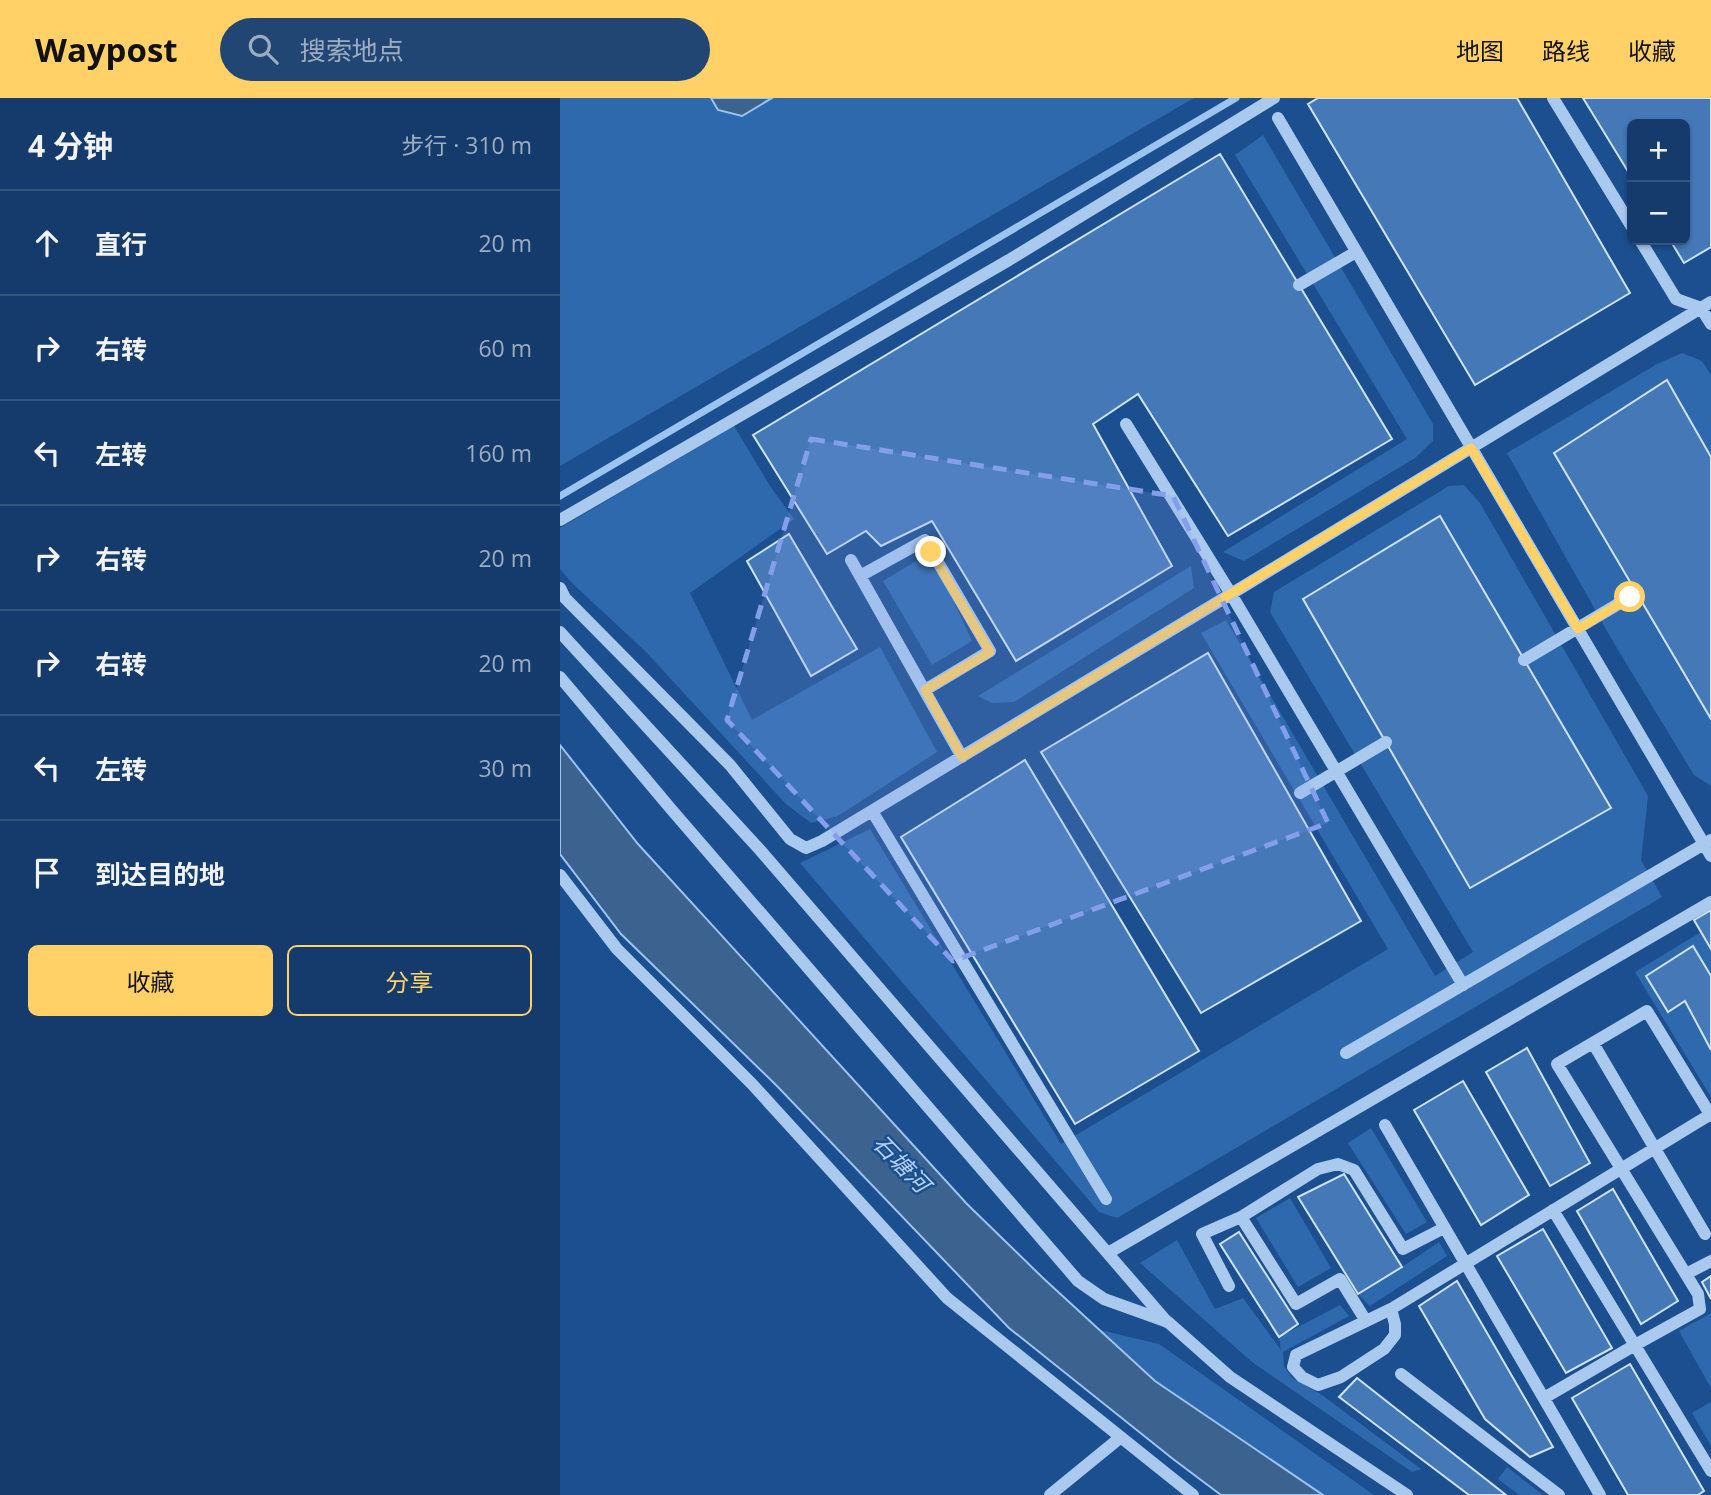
<!DOCTYPE html>
<html lang="zh">
<meta charset="utf-8">
<style>
body{margin:0;font-family:"Open Sans","Noto Sans SC",sans-serif;background:#214673;color:#f1f3f6}
.controls{position:absolute;right:21px;top:21px;display:grid;overflow:hidden;border-radius:10px;box-shadow:0 2px 5px #0004}
.controls button{width:63px;height:63px;display:grid;place-items:center;padding:0;border:0;border-bottom:2px solid #33557e;background:#143b6b;color:#f1f3f6;font:35px sans-serif}
.stop{position:absolute;width:21px;height:21px;margin:-16px;border:5px solid #ffd166;border-radius:50%;background:#fff}
.stop.end{background:#ffd166;border-color:#fff;box-shadow:0 2px 7px #0008}
.list{margin:0;padding:0;list-style:none}
h2{display:flex;justify-content:space-between;align-items:center;height:91px;margin:0;padding:0 28px;font-size:30px}
h2 small{font-size:23px;font-weight:400;color:#9dadc1}
.list li{display:grid;grid-template-columns:46px 1fr auto;gap:21px;align-items:center;box-sizing:border-box;height:105px;padding:0 28px;border-top:2px solid #33557e}
.list b{display:block;font-size:26px;white-space:nowrap}
.list em{font-size:23px;font-style:normal;color:#9dadc1}
.actions{display:flex;gap:14px;padding:21px 28px}
.actions a{flex:1;padding:16px 0;border:2px solid #ffd166;border-radius:10px;text-align:center;font-size:24px;color:#ffd166}
.actions .main{background:#ffd166;color:#111}
.icon{flex:none;width:38px;height:38px;fill:none;stroke:currentColor;stroke-width:2;stroke-linecap:round;stroke-linejoin:round}
.map{position:relative;flex:none;width:1151px;height:1397px;overflow:hidden}
header{display:flex;align-items:center;gap:42px;box-sizing:border-box;height:98px;padding:0 35px;background:#ffd166;color:#111}
header strong{font-size:33px}
nav{display:flex;gap:38px;margin-inline-start:auto;font-size:24px}
.search{width:490px;height:63px;background:#214673;display:flex;align-items:center;gap:18px;box-sizing:border-box;padding:0 24px;border-radius:38px;color:#9dadc1;font-size:26px}
main{display:flex}
aside{flex:1;background:#143b6b}
.map>svg:first-child{display:block}
.green{fill:#2e69ad}
.water{fill:#3c6290;stroke:#9cc4f0;stroke-width:2}
.lines{fill:none;stroke-linecap:round;stroke-linejoin:round}
.stream{stroke:#9cc4f0;stroke-width:7}
.building{fill:#4478b7;stroke:#cfe3fa;stroke-width:2}
.minor{stroke:#a9c9ee;stroke-width:12}
.route{stroke:#ffd166;stroke-width:9}
.marked{fill:#839eea;fill-opacity:0.2;stroke:#839eea;stroke-width:5;stroke-dasharray:14 9;stroke-linejoin:round}
.labels{text-anchor:middle;dominant-baseline:central;stroke-width:5;stroke-linejoin:round;paint-order:stroke}
.water-label{font-size:23px;font-style:italic;fill:#b5d3f5;stroke:#1b4f8f}
</style>
<header>
<strong>Waypost</strong>
<div class="search"><svg class="icon" aria-label="search" viewBox="0 0 24 24"><circle cx="10" cy="10" r="6"/><path d="M15 15l6 6"/></svg>搜索地点</div>
<nav><a>地图</a><a>路线</a><a>收藏</a></nav>
</header>
<main>
<aside>
<h2>4 分钟<small>步行 · 310 m</small></h2>
<ul class="list">
<li><svg class="icon" aria-label="ahead" viewBox="0 0 24 24"><path d="M12 20V5M6 11l6-6 6 6"/></svg><div><b>直行</b></div><em>20 m</em></li>
<li><svg class="icon" aria-label="right" viewBox="0 0 24 24"><path d="M7 20v-9h11M14 6l5 5-5 5"/></svg><div><b>右转</b></div><em>60 m</em></li>
<li><svg class="icon" aria-label="left" viewBox="0 0 24 24"><path d="M17 20v-9H6M10 6l-5 5 5 5"/></svg><div><b>左转</b></div><em>160 m</em></li>
<li><svg class="icon" aria-label="right" viewBox="0 0 24 24"><path d="M7 20v-9h11M14 6l5 5-5 5"/></svg><div><b>右转</b></div><em>20 m</em></li>
<li><svg class="icon" aria-label="right" viewBox="0 0 24 24"><path d="M7 20v-9h11M14 6l5 5-5 5"/></svg><div><b>右转</b></div><em>20 m</em></li>
<li><svg class="icon" aria-label="left" viewBox="0 0 24 24"><path d="M17 20v-9H6M10 6l-5 5 5 5"/></svg><div><b>左转</b></div><em>30 m</em></li>
<li><svg class="icon" aria-label="arrive" viewBox="0 0 24 24"><path d="M6 21V4h12l-3 4 3 4H6"/></svg><div><b>到达目的地</b></div></li>
</ul>
<div class="actions"><a class="main">收藏</a><a>分享</a></div>
</aside>
<div class="map">
<svg width="1151" height="1397" viewBox="0 0 1151 1397">
<rect width="100%" height="100%" fill="#1b4f8f"/>
<!-- green -->
<path class="green" d="M 0,0 L 634,0 L 0,368 Z
M 703,37 L 873,326 L 873,343 L 855,360 L 684,463 L 663,454 L 847,341 L 675,57 Z
M 1122,255 L 1142,263 L 1151,277 L 1151,688 L 1134,677 L 1055,547 L 947,355 L 1097,266 Z
M 174,328 L 210,388 L 234,421 L 130,495 L 192,622 L 320,549 L 377,654 L 278,718 L 251,725 L 226,706 L 86,554 L 12,485 L 0,471 L 0,430 Z
M 904,387 L 920,405 L 1088,698 L 1081,762 L 1102,799 L 557,1120 L 539,1114 L 240,765 L 310,731 L 501,1046 L 828,851 L 641,535 L 666,522 L 875,878 L 913,854 L 710,514 L 714,494 L 889,388 Z
M 371,454 L 412,543 L 372,567 L 323,483 Z
M 631,468 L 634,490 L 454,604 L 432,605 L 418,598 Z
M 1141,834 L 1151,851 L 1151,999 L 1075,874 Z
M 811,1030 L 867,1124 L 846,1136 L 788,1045 Z
M 730,1100 L 771,1170 L 738,1189 L 696,1120 Z
M 617,1142 L 655,1211 L 683,1200 L 721,1252 L 719,1239 L 780,1207 L 789,1218 L 723,1254 L 724,1268 L 732,1280 L 762,1297 L 861,1371 L 852,1374 L 692,1264 L 580,1165 Z
M 879,1144 L 887,1158 L 810,1208 L 798,1196 L 842,1169 Z
M 1151,1215 L 1151,1290 L 1119,1233 Z
M 540,1232 L 599,1246 L 814,1397 L 763,1397 L 595,1283 Z
M 1151,1304 L 1151,1348 L 1132,1315 Z
M 947,1369 L 983,1397 L 959,1397 L 938,1381 Z"/>
<!-- water -->
<path class="water" d="M 151,0 L 212,0 L 182,18 L 158,12 Z
M 0,647 L 78,746 L 407,1106 L 483,1180 L 595,1283 L 763,1397 L 661,1397 L 613,1361 L 449,1230 L 217,988 L 61,836 L 0,756 Z"/>
<g class="lines">
<!-- stream -->
<path class="stream" d="M 0,398 L 676,0"/>
</g>
<!-- building -->
<path class="building" d="M 758,0 L 957,0 L 1070,195 L 915,287 L 748,6 Z
M 1023,0 L 1151,0 L 1151,149 L 1124,165 L 1110,142 L 1125,142 L 1125,26 L 1072,26 L 1072,80 Z
M 660,56 L 832,341 L 668,438 L 578,296 L 533,326 L 612,468 L 456,563 L 372,423 L 321,448 L 306,433 L 267,456 L 193,337 Z
M 1107,282 L 1151,359 L 1151,621 L 994,355 Z
M 880,418 L 1051,710 L 910,790 L 743,501 Z
M 229,436 L 297,551 L 251,578 L 187,463 Z
M 648,555 L 801,823 L 641,915 L 481,654 Z
M 465,662 L 639,953 L 515,1026 L 341,739 Z
M 1151,812 L 1151,851 L 1134,822 Z
M 1133,848 L 1151,878 L 1151,952 L 1125,903 L 1108,914 L 1086,878 Z
M 967,950 L 1030,1065 L 990,1088 L 926,974 Z
M 903,983 L 969,1097 L 921,1127 L 854,1012 Z
M 784,1076 L 842,1169 L 798,1196 L 738,1099 Z
M 1053,1091 L 1118,1203 L 1081,1226 L 1017,1113 Z
M 983,1131 L 1052,1250 L 1006,1275 L 937,1158 Z
M 679,1134 L 738,1226 L 719,1239 L 660,1146 Z
M 1151,1178 L 1151,1201 L 1142,1184 Z
M 897,1183 L 993,1349 L 970,1359 L 925,1321 L 859,1208 Z
M 1070,1266 L 1144,1393 L 1138,1397 L 1068,1397 L 1012,1300 Z
M 797,1280 L 946,1397 L 909,1397 L 779,1299 Z"/>
<g class="lines">
<!-- minor -->
<path class="minor" d="M 993,0 L 1072,129
M 718,20 L 1151,758
M 1080,142 L 1116,201 L 1141,210 L 1151,226
M 739,187 L 796,154
M 566,326 L 671,496 L 903,887
M 0,422 L 449,162 L 714,0
M 291,462 L 402,659
M 300,478 L 365,442 L 430,553 L 365,592
M 0,490 L 5,500 L 170,667 L 230,741 L 246,750 L 262,743 L 671,496 L 1151,204
M 0,534 L 200,752 L 607,1224
M 964,562 L 1070,499
M 0,579 L 111,711 L 518,1183 L 544,1201 L 608,1224 L 670,1279 L 847,1397
M 740,695 L 826,644
M 312,713 L 546,1101
M 0,777 L 57,851 L 192,986 L 387,1200 L 633,1397
M 1033,945 L 1145,1136
M 786,955 L 1151,742
M 825,1027 L 1040,1397
M 993,1112 L 1151,1373
M 681,1119 L 736,1206 L 780,1181 L 806,1223
M 548,1155 L 1151,804
M 1126,1176 L 1151,1163
M 669,1188 L 642,1136 L 681,1119 L 758,1071 L 778,1066 L 794,1072 L 843,1151 L 884,1130
M 831,1211 L 835,1226 L 835,1237 L 824,1251 L 781,1279 L 758,1287 L 742,1279 L 733,1269 L 736,1257 L 831,1211 L 1151,1016
M 841,1276 L 999,1397
M 984,1300 L 1075,1247 L 1140,1211 L 1138,1196 L 997,966 L 1087,913 L 1151,1018
M 490,1397 L 561,1339"/>
</g>
<g class="lines">
<!-- route -->
<path class="route" d="M 371,454 L 430,554 L 365,592 L 402,659 L 911,350 L 1018,531 L 1070,499"/>
</g>
<!-- marked area -->
<path class="marked" d="M 251,341 L 613,398 L 768,725 L 393,863 L 167,622 Z"/>
<g class="labels">
<!-- water labels -->
<g class="water-label">
<text transform="translate(342 1065) rotate(46)">石塘河</text>
</g>
</g>
</svg>
<div class="controls">
<button>+</button>
<button>−</button>
</div>
<div class="stop" style="left:1070px;top:499px"></div>
<div class="stop end" style="left:371px;top:454px"></div>
</div>
</main>
